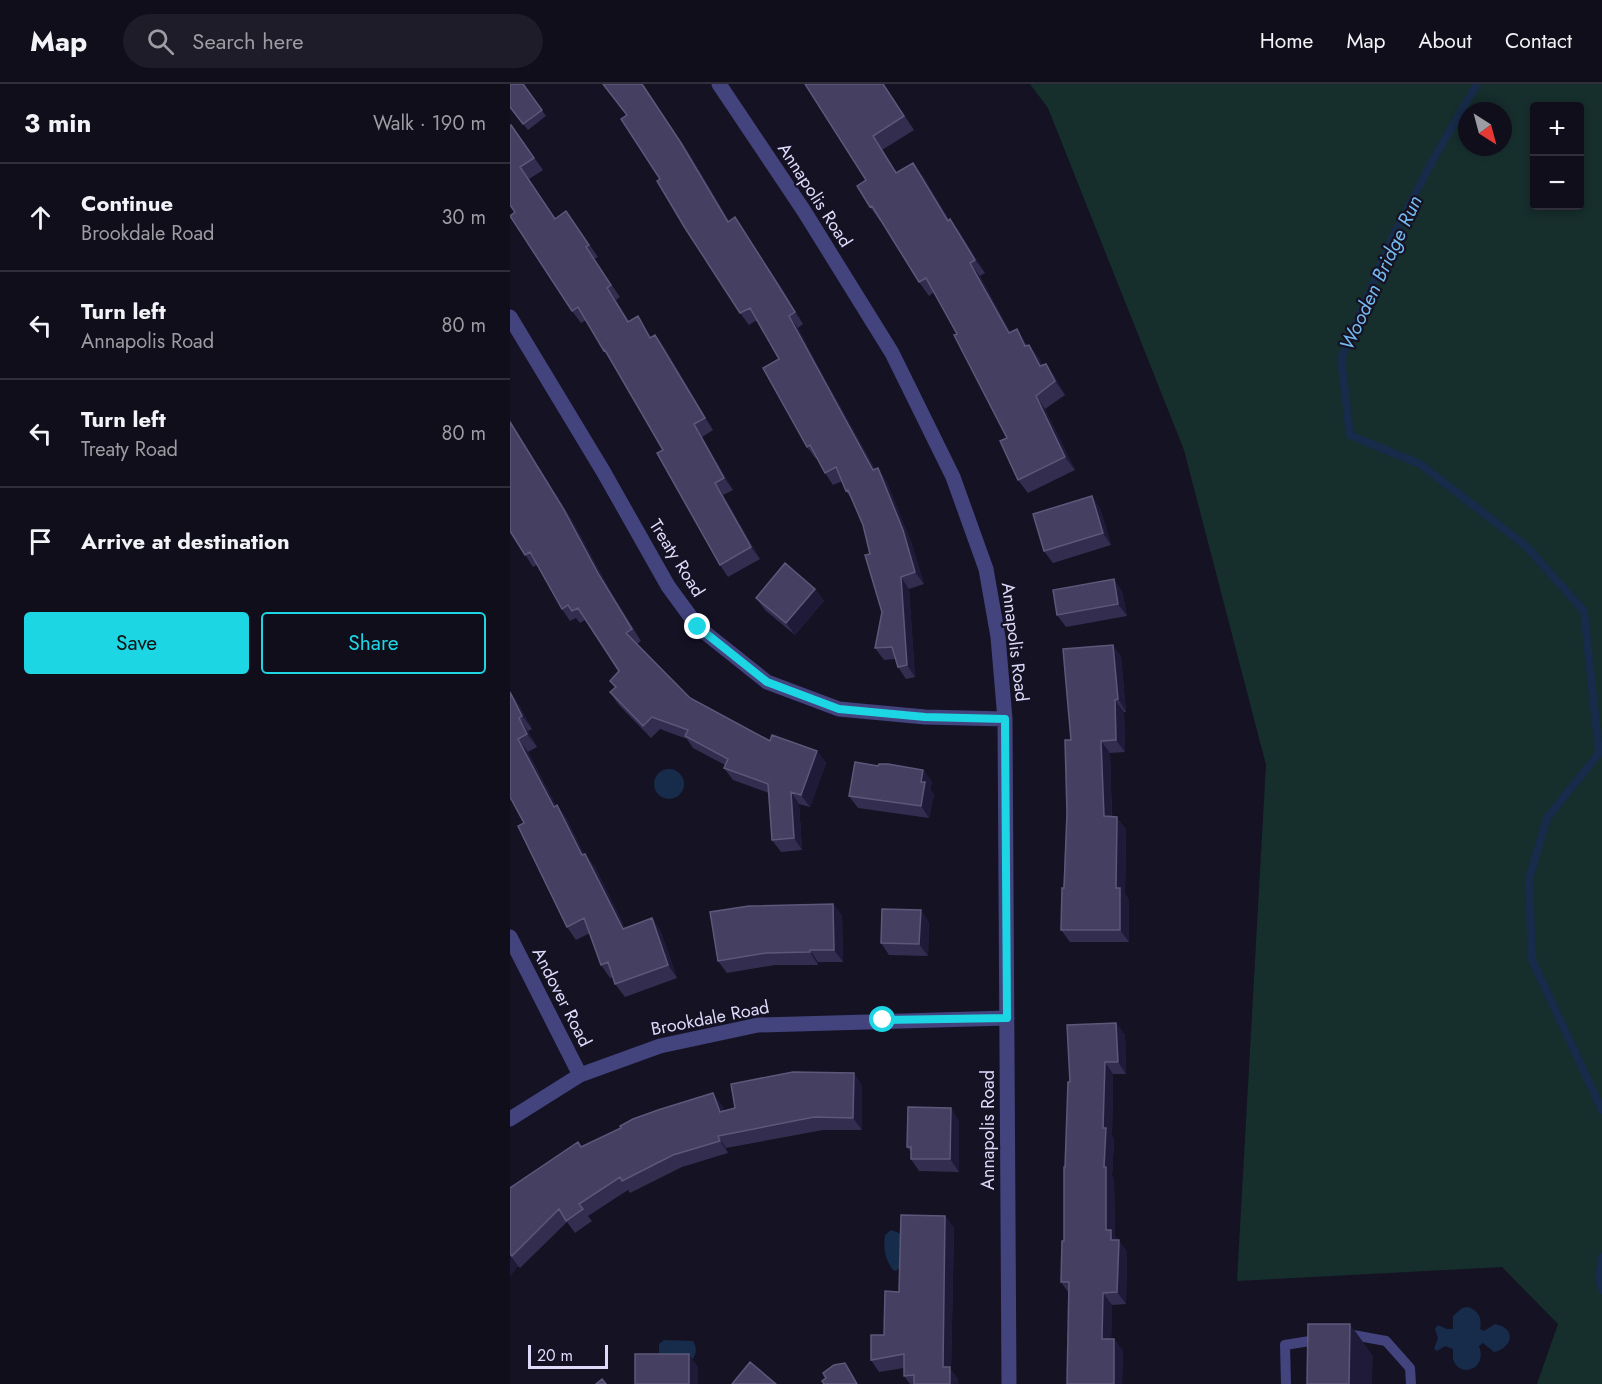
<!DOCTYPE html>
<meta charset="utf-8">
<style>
body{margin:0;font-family:Jost,sans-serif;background:#1e1c28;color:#f1f3f6}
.controls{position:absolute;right:18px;top:18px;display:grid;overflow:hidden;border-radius:6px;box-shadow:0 3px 9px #0003}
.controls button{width:54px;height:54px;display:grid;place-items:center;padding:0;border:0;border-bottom:2px solid #302e3a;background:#100e1b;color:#f1f3f6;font:30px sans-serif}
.compass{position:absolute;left:948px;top:18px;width:54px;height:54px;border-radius:50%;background:#100e1b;box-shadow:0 3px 9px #0003;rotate:144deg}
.scale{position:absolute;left:18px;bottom:15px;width:80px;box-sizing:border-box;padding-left:6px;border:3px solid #dddafa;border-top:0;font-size:16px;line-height:21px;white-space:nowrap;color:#dddafa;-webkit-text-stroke:4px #151224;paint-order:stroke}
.stop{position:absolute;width:18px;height:18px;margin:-14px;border:4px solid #1dd6e4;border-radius:50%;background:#fff}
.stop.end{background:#1dd6e4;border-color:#fff;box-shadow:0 2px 6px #0008}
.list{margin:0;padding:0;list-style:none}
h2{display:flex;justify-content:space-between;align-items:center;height:78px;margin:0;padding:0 24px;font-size:26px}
h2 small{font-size:20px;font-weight:400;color:#9c9ca3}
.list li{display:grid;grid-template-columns:39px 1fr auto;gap:18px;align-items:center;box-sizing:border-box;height:108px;padding:0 24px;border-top:2px solid #302e3a}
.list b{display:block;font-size:22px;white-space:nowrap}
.list p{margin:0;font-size:20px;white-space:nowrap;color:#9c9ca3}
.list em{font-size:20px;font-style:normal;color:#9c9ca3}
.actions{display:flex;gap:12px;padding:18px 24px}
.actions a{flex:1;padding:14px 0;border:2px solid #1dd6e4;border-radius:6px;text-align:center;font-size:21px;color:#1dd6e4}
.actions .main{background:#1dd6e4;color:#111}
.icon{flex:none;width:33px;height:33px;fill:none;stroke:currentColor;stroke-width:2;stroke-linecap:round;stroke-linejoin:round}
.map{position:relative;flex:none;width:1092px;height:1300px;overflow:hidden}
header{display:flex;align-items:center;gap:36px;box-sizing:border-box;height:84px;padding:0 30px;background:#100e1b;border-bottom:2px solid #302e3a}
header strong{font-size:28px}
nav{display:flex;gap:33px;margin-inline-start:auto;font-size:21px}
.search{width:420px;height:54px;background:#1e1c28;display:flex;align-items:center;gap:15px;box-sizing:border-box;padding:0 21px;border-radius:33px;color:#9c9ca3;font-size:22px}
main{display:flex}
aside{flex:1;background:#100e1b}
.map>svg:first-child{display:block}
.green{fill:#162e2c;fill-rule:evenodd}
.water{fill:#172c4a}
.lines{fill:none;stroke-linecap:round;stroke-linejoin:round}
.stream{stroke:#172c4a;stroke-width:8}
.lane{stroke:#43437e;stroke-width:10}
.street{stroke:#43437e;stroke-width:15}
.wall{fill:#332d50}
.shaded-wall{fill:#1f1a37}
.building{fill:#454062;stroke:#5d587a;stroke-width:1.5}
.route{stroke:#1dd6e4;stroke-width:8}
.labels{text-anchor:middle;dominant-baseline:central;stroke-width:4.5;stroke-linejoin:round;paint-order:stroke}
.street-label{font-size:18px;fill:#dddafa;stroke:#151224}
.water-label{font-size:20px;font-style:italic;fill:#74baee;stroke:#151224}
</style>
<header>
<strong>Map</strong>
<div class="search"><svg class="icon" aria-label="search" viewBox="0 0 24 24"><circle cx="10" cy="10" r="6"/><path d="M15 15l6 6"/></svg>Search here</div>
<nav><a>Home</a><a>Map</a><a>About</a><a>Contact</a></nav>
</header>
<main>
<aside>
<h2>3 min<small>Walk · 190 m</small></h2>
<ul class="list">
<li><svg class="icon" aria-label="ahead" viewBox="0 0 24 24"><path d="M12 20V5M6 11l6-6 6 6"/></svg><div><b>Continue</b><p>Brookdale Road</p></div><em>30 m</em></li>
<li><svg class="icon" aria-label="left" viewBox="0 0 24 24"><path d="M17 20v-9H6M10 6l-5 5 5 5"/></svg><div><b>Turn left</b><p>Annapolis Road</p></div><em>80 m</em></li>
<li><svg class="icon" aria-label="left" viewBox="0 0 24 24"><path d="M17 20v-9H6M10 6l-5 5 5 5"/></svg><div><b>Turn left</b><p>Treaty Road</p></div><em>80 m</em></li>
<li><svg class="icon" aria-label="arrive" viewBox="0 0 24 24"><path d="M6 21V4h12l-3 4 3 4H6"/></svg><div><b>Arrive at destination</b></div></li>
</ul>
<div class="actions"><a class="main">Save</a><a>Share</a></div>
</aside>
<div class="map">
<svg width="1092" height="1300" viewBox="0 0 1092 1300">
<rect width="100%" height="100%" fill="#151224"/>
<!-- green -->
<path class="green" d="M 520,0 L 1092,0 L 1092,1300 L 1027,1300 L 1048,1240 L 992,1183 L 727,1197 L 756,681 L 674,366 L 538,24 ZM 1024,22 L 1070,22 L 1070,122 L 1024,122 ZM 957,27 L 993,27 L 993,63 L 957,63 Z"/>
<!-- water -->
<path class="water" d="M144 700a15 15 0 1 1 30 0a15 15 0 1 1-30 0Z
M 381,1146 L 389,1149 L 392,1153 L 390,1183 L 386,1187 L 383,1186 C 375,1175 373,1164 375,1151 Z
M 958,1223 C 969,1227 972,1234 970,1245 L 974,1247 L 985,1240 C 1006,1244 1004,1263 984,1268 L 973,1259 L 969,1262 C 978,1287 948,1294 943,1275 C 943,1272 943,1268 943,1265 L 935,1262 L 927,1267 L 924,1265 L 928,1254 L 925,1245 L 928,1241 L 937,1245 L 943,1245 L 943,1232 L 952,1224 Z
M 154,1256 L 183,1257 C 187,1264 187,1270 181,1277 L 149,1272 L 149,1260 Z"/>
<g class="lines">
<!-- stream -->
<path class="stream" d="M 967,0 L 924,74 L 882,154 L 831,275 L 840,351 L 910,380 L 1016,462 L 1074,527 L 1089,669 L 1037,734 L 1019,795 L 1022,876 L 1092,1026
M 1092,1173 L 1089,1194 L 1092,1206"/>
<!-- lane -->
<path class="lane" d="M 836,1252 L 843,1251 L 876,1257 L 900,1284 L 901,1300
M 776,1300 L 775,1261 L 812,1255"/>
<!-- street -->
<path class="street" d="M 209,0 L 294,127 L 382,269 L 443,393 L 476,485 L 488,553 L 495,635 L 499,1300
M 0,233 L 93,387 L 158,502 L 188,543 L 257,598 L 329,625 L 415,633 L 495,635
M 0,853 L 70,991
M 0,1035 L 70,991 L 150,962 L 248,941 L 497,934"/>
</g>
<!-- wall -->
<path class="wall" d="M 13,0 L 36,32 L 18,46 L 0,24 Z
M 92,0 L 133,0 L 180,71 L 219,137 L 233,145 L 274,208 L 293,240 L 288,244 L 305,277 L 365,385 L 376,396 L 401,458 L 414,500 L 399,505 L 405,593 L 396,595 L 388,583 L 385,575 L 374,576 L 365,564 L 372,528 L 353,441 L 342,416 L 336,407 L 332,397 L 323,401 L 315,389 L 307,374 L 306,375 L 297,363 L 269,275 L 247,236 L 239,241 L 230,229 L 150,95 L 117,32 Z
M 295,0 L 374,0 L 375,2 L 404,46 L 372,66 L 387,89 L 413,92 L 439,136 L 450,149 L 475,189 L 470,192 L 500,248 L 516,259 L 529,274 L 532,281 L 536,280 L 545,293 L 555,311 L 535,325 L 565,386 L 518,409 L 508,396 L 497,354 L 447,250 L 424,208 L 419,212 L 409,198 L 371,136 L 370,137 L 360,123 L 356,96 Z
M 1,41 L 33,86 L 19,95 L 45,134 L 56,127 L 88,173 L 84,175 L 110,213 L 106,216 L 119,237 L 128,232 L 141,253 L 145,251 L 154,263 L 203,346 L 192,353 L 223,406 L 213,411 L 250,475 L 218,493 L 210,481 L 153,366 L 102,279 L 94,267 L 76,236 L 71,239 L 62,227 L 5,128 Z
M 0,337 L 62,436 L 98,503 L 131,557 L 127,560 L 180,614 L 260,657 L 307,667 L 316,679 L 300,723 L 289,720 L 292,766 L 271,768 L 262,756 L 259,709 L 223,696 L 214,684 L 215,681 L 183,664 L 177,655 L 150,645 L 141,654 L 108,620 L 100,608 L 105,604 L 100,597 L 109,587 L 75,536 L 70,539 L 66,534 L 60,537 L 52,525 L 27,481 L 23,483 L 0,447 Z
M 590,424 L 601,461 L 543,479 L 534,467 Z
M 305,505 L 314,517 L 285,551 L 255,526 L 246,514 Z
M 612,507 L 617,532 L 556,543 L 547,531 Z
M 603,561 L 611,573 L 616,628 L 614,628 L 615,668 L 600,669 L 602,733 L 616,745 L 615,810 L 619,816 L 619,858 L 560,858 L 551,846 L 561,656 Z
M 0,608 L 9,621 L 22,645 L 18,647 L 27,663 L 18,668 L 46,722 L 47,721 L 56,734 L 74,770 L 85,783 L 115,844 L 142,834 L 151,848 L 167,894 L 115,913 L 105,900 L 103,893 L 100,894 L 91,881 L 80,849 L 66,856 L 57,843 L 14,739 Z
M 368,682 L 413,686 L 422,698 L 420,706 L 424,710 L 419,734 L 348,724 L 339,712 Z
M 323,820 L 332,832 L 333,878 L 308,878 L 308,881 L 265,881 L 217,889 L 208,877 Z
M 419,838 L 418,872 L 379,871 L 371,859 Z
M 606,939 L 615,951 L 616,990 L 603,990 L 602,1052 L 604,1056 L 602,1092 L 604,1095 L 605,1152 L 617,1168 L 616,1220 L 602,1221 L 601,1255 L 604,1255 L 613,1267 L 612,1300 L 558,1208 L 551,1198 L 554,1157 L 555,1083 L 560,998 Z
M 352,1001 L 352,1046 L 313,1046 L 216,1064 L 218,1069 L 172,1083 L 120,1109 L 118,1106 L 78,1132 L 82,1137 L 65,1149 L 57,1138 L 10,1184 L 8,1182 L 0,1192 L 0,1104 L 71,1063 L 212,1021 L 214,1027 Z
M 449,1036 L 449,1088 L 409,1087 L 401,1075 L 401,1068 L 397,1063 Z
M 435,1132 L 444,1144 L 441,1286 L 448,1295 L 448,1300 L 400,1300 L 394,1292 L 394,1284 L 369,1288 L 361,1276 L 374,1251 L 389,1208 Z"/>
<!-- shaded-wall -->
<path class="shaded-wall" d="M 133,0 L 180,71 L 227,150 L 218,138 Z
M 403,79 L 413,92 L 448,151 L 438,137 Z
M 225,133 L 274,208 L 293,240 L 285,228 Z
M 440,135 L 450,149 L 475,189 L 465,176 Z
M 460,179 L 470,192 L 508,263 L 499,249 Z
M 97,204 L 106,216 L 127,250 L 118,238 Z
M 128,232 L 136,245 L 149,266 L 140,254 Z
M 279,232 L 288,244 L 305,277 L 372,398 L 363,386 Z
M 507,245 L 516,259 L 525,276 L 515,262 Z
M 145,251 L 154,263 L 203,346 L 195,334 Z
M 519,261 L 529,274 L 540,296 L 530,282 Z
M 536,280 L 545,293 L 555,311 L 545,297 Z
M 526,312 L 535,325 L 565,386 L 555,373 Z
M 0,337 L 62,436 L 98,503 L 131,557 L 89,491 L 0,338 Z
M 184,340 L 192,353 L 223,406 L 214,394 Z
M 368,384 L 376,396 L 401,458 L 414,500 L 405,488 Z
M 205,399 L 213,411 L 250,475 L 241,463 Z
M 582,412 L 590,424 L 601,461 L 593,449 Z
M 391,493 L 399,505 L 405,593 L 397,581 Z
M 604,495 L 612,507 L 617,532 L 608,520 Z
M 305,505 L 314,517 L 285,551 L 276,539 Z
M 603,561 L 611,573 L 616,628 L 608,615 Z
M 0,608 L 9,621 L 22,645 L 12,632 Z
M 605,616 L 614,628 L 615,668 L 606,656 Z
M 9,634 L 18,647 L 27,663 L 17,650 Z
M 8,655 L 18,668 L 53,736 L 44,723 Z
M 591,657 L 600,669 L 602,745 L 594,732 Z
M 307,667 L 316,679 L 300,723 L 291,711 Z
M 413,686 L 422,698 L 420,706 L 424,710 L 419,734 L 411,722 L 411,698 Z
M 281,708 L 289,720 L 292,766 L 284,754 Z
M 47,721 L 56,734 L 81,784 L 72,771 Z
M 607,733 L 616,745 L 615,810 L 619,816 L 619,858 L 610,846 L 606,804 Z
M 75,770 L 85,783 L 122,858 L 113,845 Z
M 323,820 L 332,832 L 333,878 L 324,866 Z
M 411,826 L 419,838 L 418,872 L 409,860 Z
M 142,834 L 151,848 L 167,894 L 158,881 Z
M 300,866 L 308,878 L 308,881 L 300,868 Z
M 606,939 L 615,951 L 616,990 L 608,978 Z
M 595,978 L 603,990 L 602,1052 L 604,1056 L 602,1092 L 604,1095 L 605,1152 L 617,1168 L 616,1220 L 607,1208 L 596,1146 L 593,1044 Z
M 344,989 L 352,1001 L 352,1046 L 343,1034 Z
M 203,1009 L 212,1021 L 218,1040 L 210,1028 Z
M 441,1024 L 449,1036 L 449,1088 L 440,1075 Z
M 208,1052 L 216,1064 L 218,1069 L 210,1057 Z
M 435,1132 L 444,1144 L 441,1286 L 448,1295 L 448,1300 L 440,1300 L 433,1283 Z
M 0,1171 L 8,1182 L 0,1192 Z
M 593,1209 L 602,1221 L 601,1267 L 592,1255 Z
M 840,1240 L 863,1272 L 862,1300 L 839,1300 Z
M 604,1255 L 613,1267 L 612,1300 L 604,1300 Z
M 179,1270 L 188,1283 L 188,1300 L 179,1300 Z"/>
<!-- building -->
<path class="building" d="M 0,0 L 13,0 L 32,26 L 13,40 L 0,23 Z
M 93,0 L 132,0 L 171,59 L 218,138 L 225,133 L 265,196 L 285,228 L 279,232 L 363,386 L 368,384 L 393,446 L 405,488 L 391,493 L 397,581 L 388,583 L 382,563 L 365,564 L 372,528 L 355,471 L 360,470 L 353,441 L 338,406 L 336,407 L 326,383 L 315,389 L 300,361 L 297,363 L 253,284 L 269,275 L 240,224 L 230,229 L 175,144 L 147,97 L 150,95 L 111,35 L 117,31 Z
M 295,0 L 373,0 L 394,32 L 363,52 L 386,89 L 403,79 L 438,137 L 440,135 L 465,176 L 460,179 L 499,249 L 507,245 L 515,262 L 519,261 L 530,282 L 536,280 L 545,297 L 526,312 L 555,373 L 508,396 L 490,357 L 497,354 L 444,251 L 447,250 L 416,194 L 409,198 L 362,122 L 360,123 L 347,102 L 356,96 Z
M 1,41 L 24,74 L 10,83 L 45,135 L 56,127 L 79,161 L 76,163 L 101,201 L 97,204 L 118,238 L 128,232 L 140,254 L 145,251 L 195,334 L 184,340 L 214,394 L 205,399 L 241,463 L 210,481 L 147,369 L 153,366 L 95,266 L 94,267 L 68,223 L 62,227 L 0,132 L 5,128 L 0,121 L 0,42 Z
M 0,338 L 53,424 L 89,491 L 122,545 L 116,549 L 180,614 L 260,657 L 262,651 L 307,667 L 291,711 L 281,708 L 284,754 L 262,756 L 258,700 L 214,684 L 218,675 L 175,652 L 178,646 L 142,633 L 133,642 L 100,608 L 106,603 L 100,597 L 109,587 L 68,524 L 62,527 L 58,521 L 52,525 L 20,468 L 15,471 L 0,447 Z
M 582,412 L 593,449 L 534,467 L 523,430 Z
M 275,479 L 305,505 L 276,539 L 246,514 Z
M 604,495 L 608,520 L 547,531 L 543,506 Z
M 603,561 L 608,615 L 605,616 L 606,656 L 591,657 L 594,732 L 607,733 L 606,804 L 610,804 L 610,846 L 551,846 L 552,804 L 554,804 L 557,729 L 555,656 L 561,656 L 553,565 Z
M 0,608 L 12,632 L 9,634 L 17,650 L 8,655 L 44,723 L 47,721 L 72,771 L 75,770 L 113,845 L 142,834 L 158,881 L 105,900 L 98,878 L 91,881 L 74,834 L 57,843 L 8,742 L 14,739 L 0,713 Z
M 345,678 L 368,682 L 369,680 L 378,680 L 413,686 L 411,698 L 415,698 L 411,722 L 339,712 Z
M 323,820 L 324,866 L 300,866 L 300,868 L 256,869 L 208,877 L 200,828 L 239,822 Z
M 372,825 L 411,826 L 409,860 L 371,859 Z
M 606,939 L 608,978 L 595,978 L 593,1044 L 596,1044 L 594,1083 L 596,1083 L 596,1146 L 601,1146 L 601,1156 L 609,1156 L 607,1208 L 593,1209 L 592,1255 L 604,1255 L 604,1300 L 557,1300 L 559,1198 L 551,1198 L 552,1157 L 554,1157 L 554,1083 L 555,1083 L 558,998 L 560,998 L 557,941 Z
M 283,988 L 344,989 L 343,1034 L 304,1033 L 208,1052 L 210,1057 L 163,1071 L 112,1097 L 110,1093 L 69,1120 L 73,1125 L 56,1137 L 49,1125 L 2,1172 L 0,1170 L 0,1104 L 68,1058 L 71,1063 L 111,1044 L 110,1042 L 123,1035 L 148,1026 L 203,1009 L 210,1028 L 225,1024 L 221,1000 Z
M 398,1023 L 441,1024 L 440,1075 L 401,1075 L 401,1063 L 397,1063 Z
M 391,1131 L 435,1132 L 433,1283 L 440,1283 L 440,1300 L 404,1300 L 404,1291 L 394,1292 L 394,1270 L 361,1276 L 361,1251 L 374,1251 L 375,1207 L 389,1208 Z
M 798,1240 L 840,1240 L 839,1300 L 797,1300 Z
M 125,1270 L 179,1270 L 179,1300 L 125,1300 Z
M 240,1278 L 266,1300 L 222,1300 Z
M 335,1279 L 347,1300 L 314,1300 L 312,1297 L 316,1294 L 313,1289 L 324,1281 Z
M 92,1295 L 96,1300 L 86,1300 Z"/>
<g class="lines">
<!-- route -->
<path class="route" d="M 188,543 L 257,598 L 329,625 L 415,633 L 495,635 L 497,934 L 373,936"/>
</g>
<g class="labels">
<!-- street labels -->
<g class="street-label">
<text transform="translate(305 111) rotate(57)">Annapolis Road</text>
<text transform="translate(167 474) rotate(58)">Treaty Road</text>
<text transform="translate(505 558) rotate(83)">Annapolis Road</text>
<text transform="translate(52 913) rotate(63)">Andover Road</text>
<text transform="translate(200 934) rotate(-11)">Brookdale Road</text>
<text transform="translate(478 1046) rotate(-90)">Annapolis Road</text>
</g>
<!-- water labels -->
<g class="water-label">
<text transform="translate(871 189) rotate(-65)">Wooden Bridge Run</text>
</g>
</g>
</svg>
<div class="controls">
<button>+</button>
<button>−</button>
</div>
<svg class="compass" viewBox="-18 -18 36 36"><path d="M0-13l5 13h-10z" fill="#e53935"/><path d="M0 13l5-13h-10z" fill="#9c9ca3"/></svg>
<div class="scale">20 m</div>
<div class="stop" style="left:373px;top:936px"></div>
<div class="stop end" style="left:188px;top:543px"></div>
</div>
</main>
